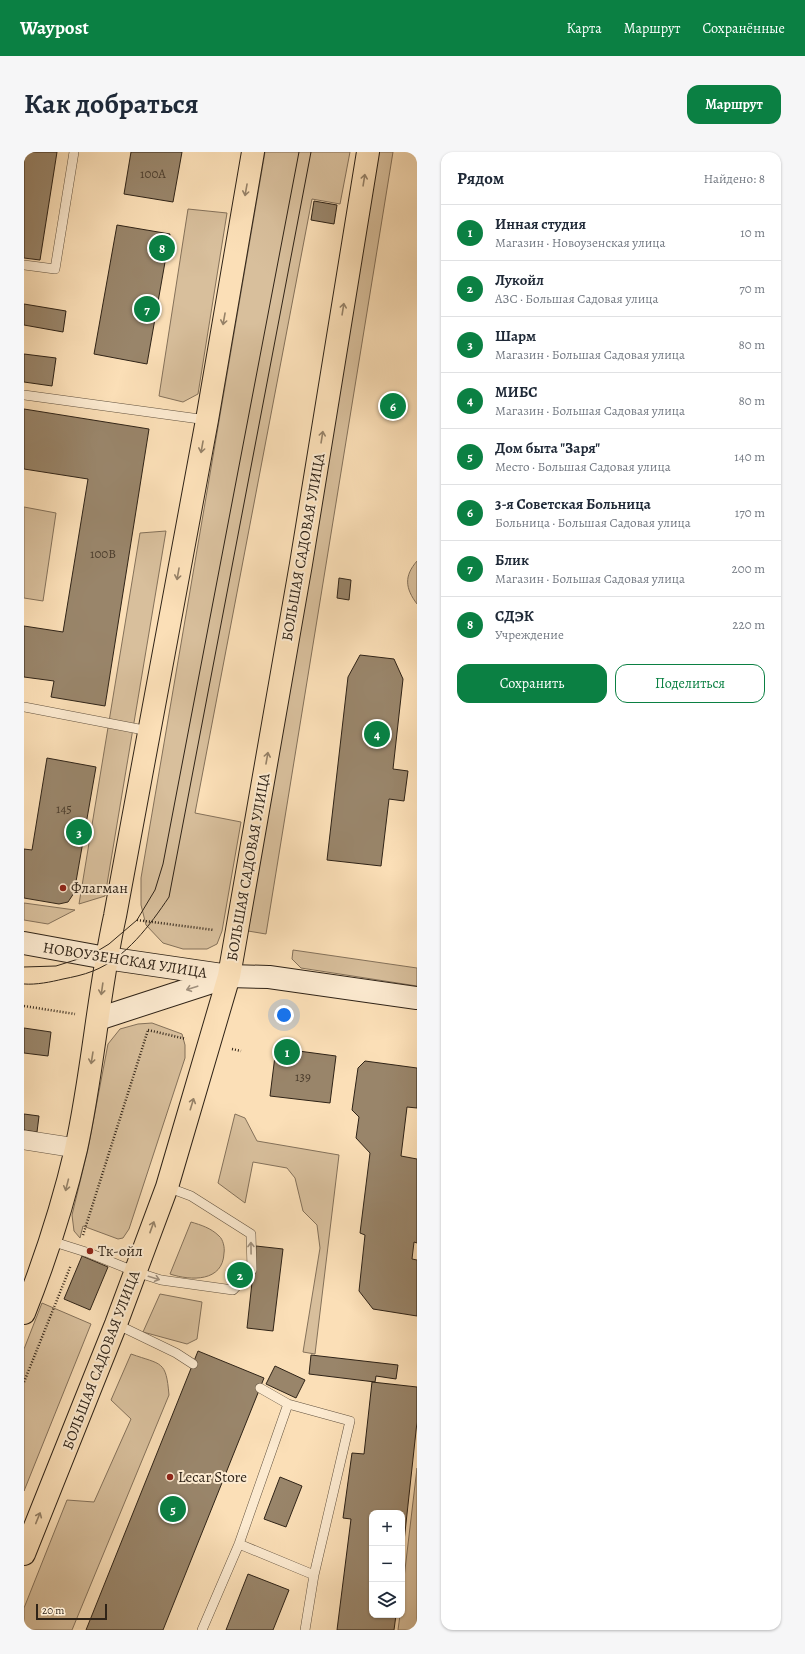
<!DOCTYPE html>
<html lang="ru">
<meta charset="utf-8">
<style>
body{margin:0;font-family:Alegreya,serif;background:#f6f6f7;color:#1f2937}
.controls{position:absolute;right:12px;bottom:12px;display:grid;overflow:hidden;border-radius:8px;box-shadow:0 1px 3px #0004}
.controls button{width:36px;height:36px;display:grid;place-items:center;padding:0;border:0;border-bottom:1px solid #e0e1e3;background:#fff;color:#1f2937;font:20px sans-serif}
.scale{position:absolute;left:12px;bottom:10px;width:71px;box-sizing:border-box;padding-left:4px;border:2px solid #2f2317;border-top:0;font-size:11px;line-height:14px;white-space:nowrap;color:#2f2317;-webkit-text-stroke:3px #fcead0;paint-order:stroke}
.you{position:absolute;left:260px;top:863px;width:14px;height:14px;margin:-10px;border:3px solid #fff;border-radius:50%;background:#1a73e8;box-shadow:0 0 0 6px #1a73e833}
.badge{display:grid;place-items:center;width:26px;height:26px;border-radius:50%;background:#0b8043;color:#fff;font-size:13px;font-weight:700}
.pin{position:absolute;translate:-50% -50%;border:2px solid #fff;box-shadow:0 1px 4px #0006}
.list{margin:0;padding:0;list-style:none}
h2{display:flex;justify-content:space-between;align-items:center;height:52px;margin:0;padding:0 16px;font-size:17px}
h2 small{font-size:13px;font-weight:400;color:#747a83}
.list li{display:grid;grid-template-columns:26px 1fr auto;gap:12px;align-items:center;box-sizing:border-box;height:56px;padding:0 16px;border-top:1px solid #e0e1e3}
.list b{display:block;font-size:15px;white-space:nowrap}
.list p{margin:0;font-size:13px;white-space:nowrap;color:#747a83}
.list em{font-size:13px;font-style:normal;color:#747a83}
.actions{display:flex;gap:8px;padding:12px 16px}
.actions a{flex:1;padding:9px 0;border:1px solid #0b8043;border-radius:12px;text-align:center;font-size:14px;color:#0b8043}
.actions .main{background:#0b8043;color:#fff}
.icon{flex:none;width:22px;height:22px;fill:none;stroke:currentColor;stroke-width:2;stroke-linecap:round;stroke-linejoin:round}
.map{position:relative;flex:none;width:393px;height:1478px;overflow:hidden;border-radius:12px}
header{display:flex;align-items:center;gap:24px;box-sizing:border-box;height:56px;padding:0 20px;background:#0b8043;color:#fff}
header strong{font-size:19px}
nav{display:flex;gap:22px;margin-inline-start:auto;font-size:14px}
.intro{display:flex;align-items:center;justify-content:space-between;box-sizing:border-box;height:96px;padding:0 24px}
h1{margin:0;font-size:28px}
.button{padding:10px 18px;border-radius:12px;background:#0b8043;color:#fff;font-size:14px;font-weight:700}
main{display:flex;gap:24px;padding:0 24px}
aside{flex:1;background:#fff;border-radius:12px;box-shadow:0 1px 3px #0004}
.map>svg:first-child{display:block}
.green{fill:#d8bf9c;stroke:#84715a}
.building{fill:#99856a;stroke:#2f2317}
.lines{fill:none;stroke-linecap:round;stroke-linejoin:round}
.lane-casing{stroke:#62523f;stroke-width:10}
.street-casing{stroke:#62523f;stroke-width:20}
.secondary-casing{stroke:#2f2317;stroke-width:24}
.primary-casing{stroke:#2f2317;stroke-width:24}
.path{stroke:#2f2317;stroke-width:2.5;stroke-dasharray:1 2;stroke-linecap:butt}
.lane{stroke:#fcead0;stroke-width:9}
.street{stroke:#fcead0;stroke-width:19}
.secondary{stroke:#fcead0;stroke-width:22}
.primary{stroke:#fbdfb7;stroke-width:22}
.tram{stroke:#2f2317;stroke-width:1}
.oneway{stroke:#958167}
.oneway2{stroke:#a0907d}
.poi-dot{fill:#8f2418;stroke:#fcead0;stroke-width:1.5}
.labels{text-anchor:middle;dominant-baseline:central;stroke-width:4;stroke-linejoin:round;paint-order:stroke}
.number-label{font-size:13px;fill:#4a3c2c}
.street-label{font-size:15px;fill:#2f2317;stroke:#fcead0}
.poi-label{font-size:15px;fill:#2f2317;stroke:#fcead0;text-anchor:start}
</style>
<header>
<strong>Waypost</strong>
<nav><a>Карта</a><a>Маршрут</a><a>Сохранённые</a></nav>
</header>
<div class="intro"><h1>Как добраться</h1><a class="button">Маршрут</a></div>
<main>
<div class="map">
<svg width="393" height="1478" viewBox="0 0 393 1478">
<rect width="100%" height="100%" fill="#fbdfb7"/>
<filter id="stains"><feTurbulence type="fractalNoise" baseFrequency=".005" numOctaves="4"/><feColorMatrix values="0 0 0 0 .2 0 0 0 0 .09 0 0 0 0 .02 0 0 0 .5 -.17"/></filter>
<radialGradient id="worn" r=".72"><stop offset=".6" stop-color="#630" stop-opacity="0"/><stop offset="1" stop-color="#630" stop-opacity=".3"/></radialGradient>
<!-- green -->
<path class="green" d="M 241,0 L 326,0 L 316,52 L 288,47 L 171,661 L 217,670 L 198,779 L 193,792 L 183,797 L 159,797 L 139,791 L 122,773 L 117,753 L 117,726 Z
M 351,0 L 369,0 L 242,782 L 224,779 Z
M 164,57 L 203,61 L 174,242 L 159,250 L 135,244 Z
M 0,355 L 32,361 L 19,449 L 0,446 Z
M 142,379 L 81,744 L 55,752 L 116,381 Z
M 393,409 L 393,452 C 381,436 380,424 393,409 Z
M 0,751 L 51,758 L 24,772 L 0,768 Z
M 269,798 L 393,816 L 393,834 L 277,816 L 268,807 Z
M 128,871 L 158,882 L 161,893 L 161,906 L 105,1077 L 99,1086 L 94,1087 L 59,1074 L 56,1086 L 50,1079 L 48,1063 L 64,997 L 84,892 L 96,877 L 114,872 Z
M 211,962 L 221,966 L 233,989 L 315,1003 L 291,1202 L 279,1200 L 296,1096 L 293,1073 L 279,1059 L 271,1026 L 263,1016 L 229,1010 L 221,1051 L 194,1031 Z
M 167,1070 C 177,1073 187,1076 195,1084 C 199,1087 201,1096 200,1101 C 199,1130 167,1129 146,1122 Z
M 136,1142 L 178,1150 L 173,1187 L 163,1192 L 119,1180 Z
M 18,1151 L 67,1172 L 0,1339 L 0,1197 Z
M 107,1202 C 138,1213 142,1208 145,1243 L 48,1478 L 5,1478 L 0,1476 L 0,1456 L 43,1348 L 70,1350 L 107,1267 L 87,1248 Z
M 393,1316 L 393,1478 L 374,1478 L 376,1463 L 378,1463 L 378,1443 Z"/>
<!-- building -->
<path class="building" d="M 0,0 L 33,0 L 16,108 L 0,106 Z
M 107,0 L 158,0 L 149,50 L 100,42 Z
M 290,49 L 313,53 L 310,72 L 287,68 Z
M 93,73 L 146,82 L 123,212 L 70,202 Z
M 0,152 L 42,159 L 39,180 L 0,173 Z
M 0,202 L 32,206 L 28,234 L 0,230 Z
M 0,257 L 125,277 L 81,554 L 27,545 L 30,529 L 0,525 L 0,474 L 39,480 L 64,327 L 0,317 Z
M 315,426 L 327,428 L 325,448 L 313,446 Z
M 336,503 L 370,507 L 379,527 L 369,617 L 384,619 L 380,649 L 365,647 L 357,714 L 303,708 L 324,525 Z
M 23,606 L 72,615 L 50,741 L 44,750 L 35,752 L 0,746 L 0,697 L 8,698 Z
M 0,876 L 27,880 L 24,904 L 0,901 Z
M 252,896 L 312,904 L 306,951 L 246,944 Z
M 341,909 L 393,916 L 393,956 L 383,955 L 377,1004 L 393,1007 L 393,1091 L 390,1090 L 388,1107 L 393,1108 L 393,1164 L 349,1157 L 335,1139 L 341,1083 L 336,1081 L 346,1001 L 332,986 L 335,965 L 328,958 L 334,916 Z
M 0,962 L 15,964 L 13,980 L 0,978 Z
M 232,1094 L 259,1097 L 249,1179 L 223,1176 Z
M 58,1104 L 84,1115 L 66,1158 L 40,1147 Z
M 174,1199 L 240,1226 L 139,1478 L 62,1478 Z
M 287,1203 L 374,1213 L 372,1227 L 352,1224 L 351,1230 L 285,1222 Z
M 251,1214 L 281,1228 L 272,1246 L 242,1232 Z
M 348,1230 L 393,1235 L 393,1270 L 378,1408 L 378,1361 L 348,1361 L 348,1463 L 372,1463 L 370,1478 L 313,1478 L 327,1367 L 319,1366 L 328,1301 L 340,1302 Z
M 256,1325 L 278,1334 L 262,1375 L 240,1367 Z
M 224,1422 L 265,1438 L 249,1478 L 202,1478 Z"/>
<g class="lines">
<defs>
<path id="lane" d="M 0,113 L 31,117 L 50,0
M 0,243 L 183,268
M 0,555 L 125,579
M 27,1089 L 65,1101 L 112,1120 L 137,1128 L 209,1138 L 228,1118 L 227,1082 L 167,1044 L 143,1035
M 92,1172 L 152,1201 L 169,1212
M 264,1252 L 326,1269 L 290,1423 L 281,1478
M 215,1392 L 290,1423
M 178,1478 L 215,1392 L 264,1252 L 236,1236"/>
<path id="street" d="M 0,988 L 52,996"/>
<path id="secondary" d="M 0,791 L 82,806 L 205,824 L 245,825 L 393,846
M 74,867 L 200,826"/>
<path id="primary" d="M 0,1161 C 21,1108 39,1053 52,997 C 69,920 74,841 91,764 L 183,268 L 229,0
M 0,1402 L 92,1172 L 143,1035 L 205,824 L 277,412 L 344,0"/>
</defs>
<!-- lane casing -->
<use href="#lane" class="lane-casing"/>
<!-- street casing -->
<use href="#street" class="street-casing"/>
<!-- secondary casing -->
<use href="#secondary" class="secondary-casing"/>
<!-- primary casing -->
<use href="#primary" class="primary-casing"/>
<!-- path -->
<path class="path" d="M 113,768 L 190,778
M 0,854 L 51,862
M 124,878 L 162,887
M 208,897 L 217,899
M 59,1083 L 124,878
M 0,1230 L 47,1113"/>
<!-- lane -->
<use href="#lane" class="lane"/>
<!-- street -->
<use href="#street" class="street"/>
<!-- secondary -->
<use href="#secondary" class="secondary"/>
<!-- primary -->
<use href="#primary" class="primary"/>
<!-- tram -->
<path class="tram" d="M 0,815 L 32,814 L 67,803 L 85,792 L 113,768 L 131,738 L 139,712 L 275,0
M 0,832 C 12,833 27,830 39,827 C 49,825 59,823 69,819 C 102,806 126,773 145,745 L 287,0"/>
</g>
<!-- one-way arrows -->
<defs><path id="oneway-shaft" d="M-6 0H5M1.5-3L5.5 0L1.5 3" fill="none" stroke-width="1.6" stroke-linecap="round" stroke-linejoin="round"/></defs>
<g class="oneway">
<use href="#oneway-shaft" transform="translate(340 28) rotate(-81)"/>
<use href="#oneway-shaft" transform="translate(222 38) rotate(100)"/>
<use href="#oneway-shaft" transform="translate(319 157) rotate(-81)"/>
<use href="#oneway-shaft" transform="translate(200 167) rotate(100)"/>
<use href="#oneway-shaft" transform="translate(298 285) rotate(-81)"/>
<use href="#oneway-shaft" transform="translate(178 295) rotate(100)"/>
<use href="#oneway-shaft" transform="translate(154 422) rotate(100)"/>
<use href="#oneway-shaft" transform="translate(243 606) rotate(-80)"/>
<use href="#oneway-shaft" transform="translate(78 837) rotate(98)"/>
<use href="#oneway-shaft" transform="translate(68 906) rotate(99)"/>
<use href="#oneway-shaft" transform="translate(168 952) rotate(-73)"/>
<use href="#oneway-shaft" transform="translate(43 1033) rotate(104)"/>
<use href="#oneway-shaft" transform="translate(128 1075) rotate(-70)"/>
<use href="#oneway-shaft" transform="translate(14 1366) rotate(-68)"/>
</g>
<g class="oneway2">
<use href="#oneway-shaft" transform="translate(168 836) rotate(162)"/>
<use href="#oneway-shaft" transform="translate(227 1096) rotate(-91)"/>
<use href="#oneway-shaft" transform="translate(130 1126) rotate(17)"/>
</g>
<!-- markers -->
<g class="poi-dot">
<circle cx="39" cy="736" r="4"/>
<circle cx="66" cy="1099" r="4"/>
<circle cx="146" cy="1325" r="4"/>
</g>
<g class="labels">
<!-- number labels -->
<g class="number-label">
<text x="129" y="21">100А</text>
<text x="79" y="401">100В</text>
<text x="40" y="656">145</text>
<text x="279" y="924">139</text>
</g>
<!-- street labels -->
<g class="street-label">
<text transform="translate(279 395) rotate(-80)">БОЛЬШАЯ САДОВАЯ УЛИЦА</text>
<text transform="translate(224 715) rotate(-80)">БОЛЬШАЯ САДОВАЯ УЛИЦА</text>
<text transform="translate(101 808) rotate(9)">НОВОУЗЕНСКАЯ УЛИЦА</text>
<text transform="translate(77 1208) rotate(-69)">БОЛЬШАЯ САДОВАЯ УЛИЦА</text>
</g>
<!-- poi labels -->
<g class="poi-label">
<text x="47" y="736">Флагман</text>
<text x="74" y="1099">Тк-ойл</text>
<text x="154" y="1325">Lecar Store</text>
</g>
</g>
<rect width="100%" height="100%" filter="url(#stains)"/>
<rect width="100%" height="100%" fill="url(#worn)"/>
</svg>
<div class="controls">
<button>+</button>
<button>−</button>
<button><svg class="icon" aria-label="layers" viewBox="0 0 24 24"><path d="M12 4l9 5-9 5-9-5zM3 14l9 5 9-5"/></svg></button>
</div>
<div class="scale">20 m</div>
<div class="you"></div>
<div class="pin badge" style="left:263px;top:900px">1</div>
<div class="pin badge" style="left:216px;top:1123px">2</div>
<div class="pin badge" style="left:55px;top:680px">3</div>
<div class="pin badge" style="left:353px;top:582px">4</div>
<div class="pin badge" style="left:149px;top:1357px">5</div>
<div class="pin badge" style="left:369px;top:254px">6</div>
<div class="pin badge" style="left:123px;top:157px">7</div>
<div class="pin badge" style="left:138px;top:96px">8</div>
</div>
<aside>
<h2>Рядом<small>Найдено: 8</small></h2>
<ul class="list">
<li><span class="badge">1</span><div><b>Инная студия</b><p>Магазин · Новоузенская улица</p></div><em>10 m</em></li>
<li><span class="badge">2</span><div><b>Лукойл</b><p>АЗС · Большая Садовая улица</p></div><em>70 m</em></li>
<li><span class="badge">3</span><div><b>Шарм</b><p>Магазин · Большая Садовая улица</p></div><em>80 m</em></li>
<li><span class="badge">4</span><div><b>МИБС</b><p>Магазин · Большая Садовая улица</p></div><em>80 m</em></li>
<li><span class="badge">5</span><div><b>Дом быта &quot;Заря&quot;</b><p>Место · Большая Садовая улица</p></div><em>140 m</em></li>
<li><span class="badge">6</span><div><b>3-я Советская Больница</b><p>Больница · Большая Садовая улица</p></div><em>170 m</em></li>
<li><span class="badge">7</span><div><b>Блик</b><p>Магазин · Большая Садовая улица</p></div><em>200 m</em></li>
<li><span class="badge">8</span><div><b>СДЭК</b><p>Учреждение</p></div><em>220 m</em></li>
</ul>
<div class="actions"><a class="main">Сохранить</a><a>Поделиться</a></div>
</aside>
</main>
